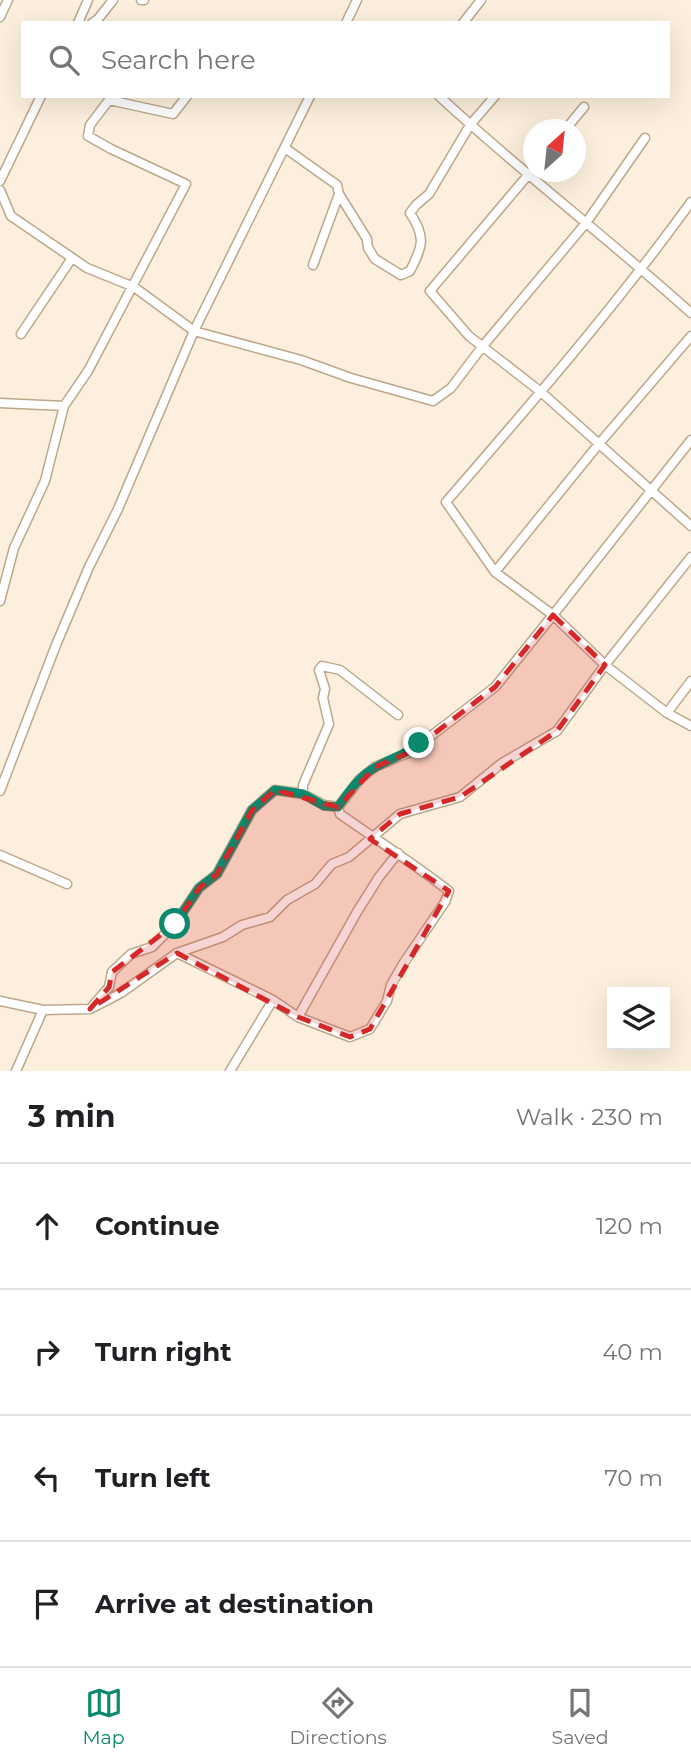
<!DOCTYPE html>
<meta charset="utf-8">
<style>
body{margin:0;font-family:Montserrat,sans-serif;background:#f2f2f2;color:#202124}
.controls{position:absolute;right:21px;bottom:21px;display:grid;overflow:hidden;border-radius:0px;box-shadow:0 7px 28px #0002}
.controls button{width:63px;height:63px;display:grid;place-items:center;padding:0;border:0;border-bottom:2px solid #e0e0e0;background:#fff;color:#202124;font:35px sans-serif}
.compass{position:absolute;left:523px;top:119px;width:63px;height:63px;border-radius:50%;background:#fff;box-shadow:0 7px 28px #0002;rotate:27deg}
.stop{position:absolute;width:21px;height:21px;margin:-16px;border:5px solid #0b896c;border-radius:50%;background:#fff}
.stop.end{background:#0b896c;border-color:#fff;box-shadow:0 2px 7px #0008}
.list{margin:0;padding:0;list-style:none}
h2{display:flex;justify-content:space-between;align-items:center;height:91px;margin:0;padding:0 28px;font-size:30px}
h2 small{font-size:23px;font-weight:400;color:#757577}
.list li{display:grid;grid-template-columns:46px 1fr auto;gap:21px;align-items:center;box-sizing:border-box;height:126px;padding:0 28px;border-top:2px solid #e0e0e0}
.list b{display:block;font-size:26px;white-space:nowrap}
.list em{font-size:23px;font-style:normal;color:#757577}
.icon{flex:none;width:38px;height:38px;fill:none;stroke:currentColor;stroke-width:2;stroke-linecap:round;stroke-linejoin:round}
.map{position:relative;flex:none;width:691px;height:1071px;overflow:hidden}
.search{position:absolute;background:#fff;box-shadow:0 7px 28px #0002;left:21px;right:21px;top:21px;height:77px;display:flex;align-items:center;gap:18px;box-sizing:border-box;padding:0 24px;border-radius:0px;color:#757577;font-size:26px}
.sheet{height:595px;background:#fff}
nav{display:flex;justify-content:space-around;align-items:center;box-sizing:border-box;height:98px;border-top:2px solid #e0e0e0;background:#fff;font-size:19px;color:#757577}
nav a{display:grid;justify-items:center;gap:4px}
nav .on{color:#0b896c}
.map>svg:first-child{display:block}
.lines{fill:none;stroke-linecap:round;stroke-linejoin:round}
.street-casing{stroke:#bca78b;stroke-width:11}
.street{stroke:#fff;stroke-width:8}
.route{stroke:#0b896c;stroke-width:9}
.marked{fill:#d62828;fill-opacity:0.2;stroke:#d62828;stroke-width:5;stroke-dasharray:14 9;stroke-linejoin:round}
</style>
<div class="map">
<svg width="691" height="1071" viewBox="0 0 691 1071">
<rect width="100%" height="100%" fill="#fcefdd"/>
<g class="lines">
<defs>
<path id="street" d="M 141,0 L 144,0
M 0,17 L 8,0
M 78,23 L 88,0
M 92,23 L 98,19 L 113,0
M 346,23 L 357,0
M 463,23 L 481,0
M 439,96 C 521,172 609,239 691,313
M 565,130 L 584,107
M 285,148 L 337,185 L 339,194 L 367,239 L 368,248 L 375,259 L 401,275 L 410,271 C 423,246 426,237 410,213 L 416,205 L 429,194 L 470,125 L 495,96
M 534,168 L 430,291 L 469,336 L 541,392 L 691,526
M 0,181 L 41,96
M 0,190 L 11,216 L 87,268 L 134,287 L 194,331 L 301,360 L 351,378 L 433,401 L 451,388 L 482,347 L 586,223 L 645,138
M 313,265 L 339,194
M 21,334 L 72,258
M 0,403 L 64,406
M 691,440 L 553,615 L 605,665 L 691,557
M 495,572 L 446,502 C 531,404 615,307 691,202
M 0,601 L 14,548 L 45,481 L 64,406 L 88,371 L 186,184 L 111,149 L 88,136 L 90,125 L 109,100 L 173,114 L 187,96
M 667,713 L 691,726
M 0,791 L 56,645 L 89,567 L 118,509 L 194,331 L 310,96
M 303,794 L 303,785 L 329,724 L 323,698 L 325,689 L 319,670 L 322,666 L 340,670 L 398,715
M 0,855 L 67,884
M 177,953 L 273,1000 L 298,1017 L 350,1037 L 370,1029 L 387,1001 L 391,985 L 403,964 L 445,902 L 449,891 C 414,864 377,840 340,814 L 338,807
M 0,1001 L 43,1010 L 90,1009 L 121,993 L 177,953 L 223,937 L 242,925 L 270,917 L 287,900 L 315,884 L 332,864 L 349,857 L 400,814 L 460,797 L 502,763 L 557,731 L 605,665 L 667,713 L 691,681
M 90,1009 L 109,987 L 112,972 L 131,954 L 152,947 L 175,924 L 199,888 L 217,874 L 252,810 L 275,790 L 303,794 L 324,805 L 338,807 L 360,779 L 375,767 L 410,752 L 495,687 L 553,615 L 495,572 L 598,445 L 691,336
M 298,1017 L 357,912 L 379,877 L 398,853
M 16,1071 L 43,1010
M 230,1071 L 273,1000"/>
</defs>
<!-- street casing -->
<use href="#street" class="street-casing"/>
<!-- street -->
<use href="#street" class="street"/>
</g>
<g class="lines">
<!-- route -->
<path class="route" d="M 175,924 L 199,888 L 217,874 L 252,810 L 275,790 L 303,794 L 324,806 L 338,807 C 348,793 360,775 376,767 C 391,758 406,755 419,743"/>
</g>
<!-- marked area -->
<path class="marked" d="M 553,615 L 605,665 L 557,731 L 460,797 L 400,814 L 370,839 L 449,891 L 370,1029 L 350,1037 L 298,1017 L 177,953 L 90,1009 L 109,987 L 112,972 L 175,924 L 199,888 L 217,874 L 252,810 L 275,790 L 338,807 L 375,767 L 410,752 L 495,687 Z"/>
</svg>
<div class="controls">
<button><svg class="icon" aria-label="layers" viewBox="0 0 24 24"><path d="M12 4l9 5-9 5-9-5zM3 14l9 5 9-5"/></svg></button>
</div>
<svg class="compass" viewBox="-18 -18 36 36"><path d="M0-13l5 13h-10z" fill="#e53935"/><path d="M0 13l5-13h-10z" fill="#757577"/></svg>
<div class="stop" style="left:175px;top:924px"></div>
<div class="stop end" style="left:419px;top:743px"></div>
<div class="search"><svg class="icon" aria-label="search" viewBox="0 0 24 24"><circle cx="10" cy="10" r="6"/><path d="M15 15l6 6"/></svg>Search here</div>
</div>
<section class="sheet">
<h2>3 min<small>Walk · 230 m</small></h2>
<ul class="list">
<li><svg class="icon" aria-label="ahead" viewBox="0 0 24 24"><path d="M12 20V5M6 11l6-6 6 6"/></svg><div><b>Continue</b></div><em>120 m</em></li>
<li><svg class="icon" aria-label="right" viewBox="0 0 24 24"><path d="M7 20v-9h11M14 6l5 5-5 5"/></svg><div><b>Turn right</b></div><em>40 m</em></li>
<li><svg class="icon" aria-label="left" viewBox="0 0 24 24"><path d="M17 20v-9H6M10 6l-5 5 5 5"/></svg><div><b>Turn left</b></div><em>70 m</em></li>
<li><svg class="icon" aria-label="arrive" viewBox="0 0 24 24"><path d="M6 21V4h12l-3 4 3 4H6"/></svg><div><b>Arrive at destination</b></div></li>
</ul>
</section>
<nav>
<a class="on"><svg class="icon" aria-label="map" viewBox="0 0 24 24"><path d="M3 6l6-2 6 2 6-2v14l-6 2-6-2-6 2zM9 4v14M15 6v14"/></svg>Map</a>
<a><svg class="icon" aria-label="directions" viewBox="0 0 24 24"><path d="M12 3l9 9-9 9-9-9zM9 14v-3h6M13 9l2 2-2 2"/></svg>Directions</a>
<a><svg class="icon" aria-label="saved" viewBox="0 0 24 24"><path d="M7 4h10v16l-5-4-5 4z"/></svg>Saved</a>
</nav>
